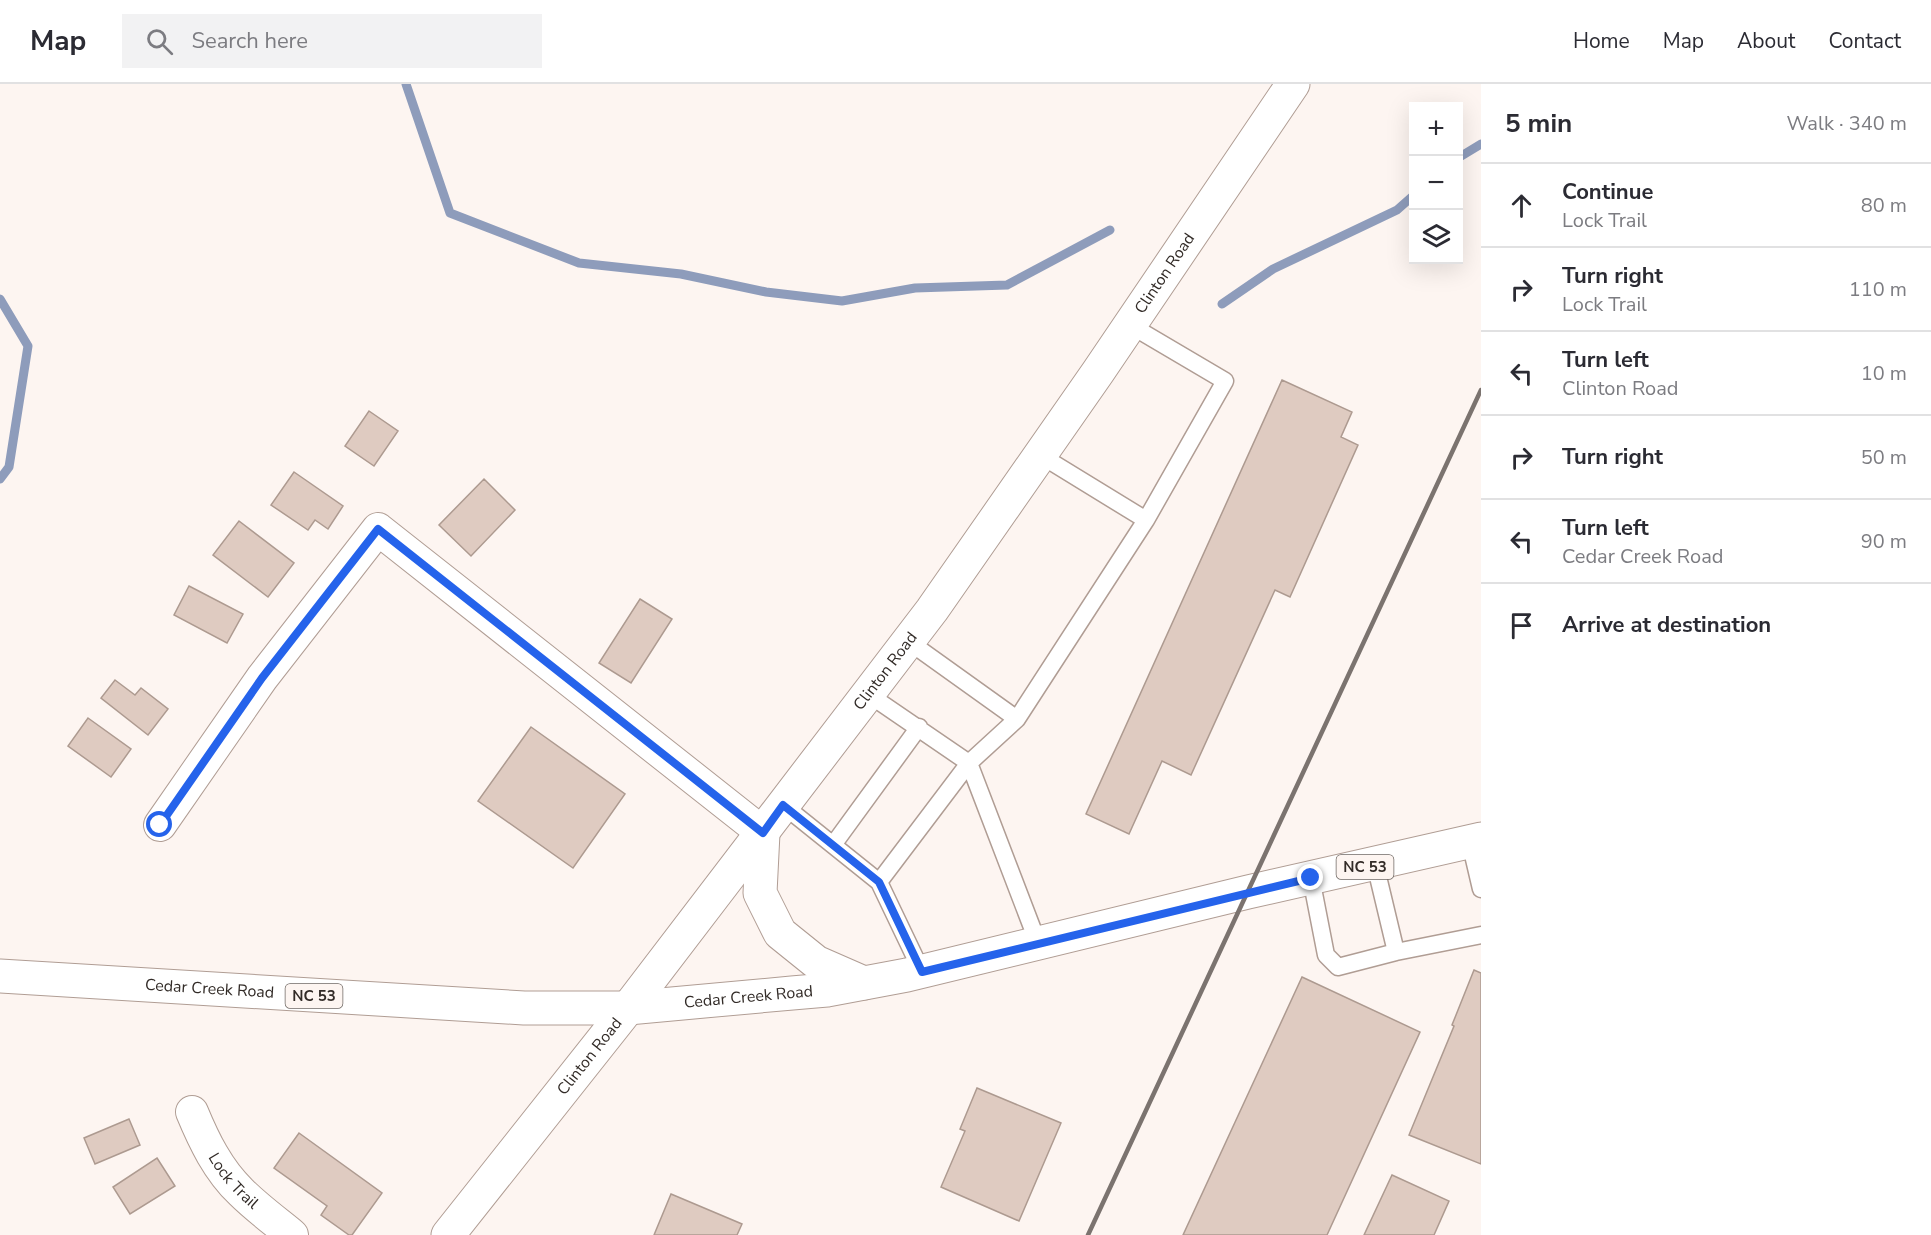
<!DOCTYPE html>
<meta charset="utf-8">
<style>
body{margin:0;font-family:"Nunito Sans",sans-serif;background:#f2f2f3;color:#2b2b33}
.controls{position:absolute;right:18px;top:18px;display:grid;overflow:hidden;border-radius:0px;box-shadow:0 6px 24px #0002}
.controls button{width:54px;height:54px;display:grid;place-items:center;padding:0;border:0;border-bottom:2px solid #e1e1e2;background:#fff;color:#2b2b33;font:30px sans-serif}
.stop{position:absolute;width:18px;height:18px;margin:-14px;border:4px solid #2563eb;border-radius:50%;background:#fff}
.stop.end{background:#2563eb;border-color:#fff;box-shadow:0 2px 6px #0008}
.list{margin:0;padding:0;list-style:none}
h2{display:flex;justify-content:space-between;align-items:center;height:78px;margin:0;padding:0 24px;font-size:26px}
h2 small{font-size:20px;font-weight:400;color:#7c7c81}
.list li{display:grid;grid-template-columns:39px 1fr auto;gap:18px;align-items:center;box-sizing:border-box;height:84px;padding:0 24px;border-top:2px solid #e1e1e2}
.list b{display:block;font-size:22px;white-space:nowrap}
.list p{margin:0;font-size:20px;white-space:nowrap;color:#7c7c81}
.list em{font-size:20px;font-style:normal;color:#7c7c81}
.icon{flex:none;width:33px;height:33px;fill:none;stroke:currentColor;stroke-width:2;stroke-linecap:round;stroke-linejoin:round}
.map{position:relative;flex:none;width:1481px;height:1151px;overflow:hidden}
header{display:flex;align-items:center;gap:36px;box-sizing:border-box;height:84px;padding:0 30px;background:#fff;border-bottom:2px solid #e1e1e2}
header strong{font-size:28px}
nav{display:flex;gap:33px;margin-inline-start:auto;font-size:21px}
.search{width:420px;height:54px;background:#f2f2f3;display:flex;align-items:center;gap:15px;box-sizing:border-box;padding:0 21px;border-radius:0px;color:#7c7c81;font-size:22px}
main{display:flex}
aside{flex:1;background:#fff}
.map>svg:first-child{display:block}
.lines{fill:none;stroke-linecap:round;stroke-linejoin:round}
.stream{stroke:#8e9cbb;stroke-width:9}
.building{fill:#dfcbc1;stroke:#ad9a90;stroke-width:1.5}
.lane-casing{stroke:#b09d94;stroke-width:19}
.street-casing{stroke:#b09d94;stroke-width:34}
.secondary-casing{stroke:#b09d94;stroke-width:35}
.primary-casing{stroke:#b09d94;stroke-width:35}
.lane{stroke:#fff;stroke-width:16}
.street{stroke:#fff;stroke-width:32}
.secondary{stroke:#fff;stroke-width:33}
.primary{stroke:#fff;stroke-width:33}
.rail{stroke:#7b736f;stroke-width:4.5}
.route{stroke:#2563eb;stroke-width:8}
.labels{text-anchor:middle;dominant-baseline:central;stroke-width:5;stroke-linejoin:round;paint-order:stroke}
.shield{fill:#fdf5f1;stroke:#6f6864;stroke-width:1.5}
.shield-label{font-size:15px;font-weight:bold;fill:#322b27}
.street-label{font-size:16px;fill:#322b27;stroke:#fdf5f1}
</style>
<header>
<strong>Map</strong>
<div class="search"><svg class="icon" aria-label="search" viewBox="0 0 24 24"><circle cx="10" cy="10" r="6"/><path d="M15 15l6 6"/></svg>Search here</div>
<nav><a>Home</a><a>Map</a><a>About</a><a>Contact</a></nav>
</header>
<main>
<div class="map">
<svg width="1481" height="1151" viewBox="0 0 1481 1151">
<rect width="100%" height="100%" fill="#fdf5f1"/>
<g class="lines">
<!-- stream -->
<path class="stream" d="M 406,0 L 450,129 L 579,179 L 681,190 L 766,208 L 842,217 L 915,204 L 1007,201 L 1110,146
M 1458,74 L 1481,60
M 0,215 L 28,262 L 9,383 L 0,395
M 1222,220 L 1273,185 L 1397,126 L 1414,111"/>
</g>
<!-- building -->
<path class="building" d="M 1282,296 L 1352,328 L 1341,353 L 1358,361 L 1290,513 L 1275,506 L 1191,691 L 1162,677 L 1129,750 L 1086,730 Z
M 369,327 L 398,347 L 374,382 L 345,362 Z
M 294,388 L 343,422 L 328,445 L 315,436 L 308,446 L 271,421 Z
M 484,395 L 515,426 L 471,472 L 439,441 Z
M 239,437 L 294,479 L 268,513 L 213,471 Z
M 189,502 L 243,530 L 227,559 L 174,531 Z
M 640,515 L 672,535 L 631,599 L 599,579 Z
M 115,596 L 135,611 L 141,604 L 168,625 L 148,651 L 101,614 Z
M 88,634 L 131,665 L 111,693 L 68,662 Z
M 531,643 L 625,710 L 573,784 L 478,717 Z
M 1474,886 L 1481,889 L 1481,1080 L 1409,1051 L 1454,942 L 1452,941 Z
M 1302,893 L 1420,948 L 1327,1151 L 1183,1151 Z
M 977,1004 L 1061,1039 L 1019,1137 L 941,1103 L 965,1047 L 960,1045 Z
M 129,1035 L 140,1061 L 95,1080 L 84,1054 Z
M 299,1049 L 382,1109 L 352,1151 L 349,1151 L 321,1131 L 327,1122 L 274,1084 Z
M 157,1074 L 175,1102 L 130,1130 L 113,1103 Z
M 1392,1091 L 1449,1117 L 1434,1151 L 1364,1151 Z
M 671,1110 L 742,1140 L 737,1151 L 654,1151 Z"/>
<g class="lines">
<defs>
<path id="lane" d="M 1040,371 L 1146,436
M 908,557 L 1017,635
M 868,610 L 969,679 L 879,798 L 922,888
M 783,721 L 879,798
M 1470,758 L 1481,805
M 833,761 L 919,643
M 1375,780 L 1396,868
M 1311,794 L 1326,871 L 1338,883 L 1396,868 L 1481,851
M 1038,859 L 969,679 L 1017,635 L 1146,436 L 1225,297 L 1130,241"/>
<g id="street">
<path d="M 160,741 L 262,594 L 378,445 L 763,749"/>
<path id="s1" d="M 192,1028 C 204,1057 218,1086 241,1108 C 257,1124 275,1137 292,1151"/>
</g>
<g id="secondary">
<path id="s2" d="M 628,924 L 932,526 L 1098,288 L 1293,0"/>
</g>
<g id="primary">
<path d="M 763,749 L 760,809 L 780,849 L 816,878 L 864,899"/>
<path id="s3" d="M 0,892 L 524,924 L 628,924 L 792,909 L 827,906 L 907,891 L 1248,808 L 1481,755"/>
<path id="s4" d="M 448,1151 L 628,924"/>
</g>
</defs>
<!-- lane casing -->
<use href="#lane" class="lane-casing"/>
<!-- street casing -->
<use href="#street" class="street-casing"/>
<!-- secondary casing -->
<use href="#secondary" class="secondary-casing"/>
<!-- primary casing -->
<use href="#primary" class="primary-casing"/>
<!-- lane -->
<use href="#lane" class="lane"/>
<!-- street -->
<use href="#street" class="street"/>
<!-- secondary -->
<use href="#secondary" class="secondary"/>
<!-- primary -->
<use href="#primary" class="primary"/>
<!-- rail -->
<path class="rail" d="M 1088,1151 L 1481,306"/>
</g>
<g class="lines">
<!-- route -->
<path class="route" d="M 160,741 L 262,594 L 378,445 L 763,749 L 783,721 L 879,798 L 922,888 L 1311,794"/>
</g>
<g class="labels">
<!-- shield labels -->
<g class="shield">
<rect x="1336.5" y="771" width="57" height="24" rx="4.5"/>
<rect x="285.5" y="900" width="57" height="24" rx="4.5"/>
</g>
<g class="shield-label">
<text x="1365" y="783">NC 53</text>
<text x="314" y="912">NC 53</text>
</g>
<!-- street labels -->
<g class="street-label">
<text stroke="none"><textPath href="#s2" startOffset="910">Clinton Road</textPath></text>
<text stroke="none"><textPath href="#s2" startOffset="424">Clinton Road</textPath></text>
<text stroke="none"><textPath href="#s3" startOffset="210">Cedar Creek Road</textPath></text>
<text stroke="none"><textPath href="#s3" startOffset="750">Cedar Creek Road</textPath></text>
<text stroke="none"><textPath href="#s4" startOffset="228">Clinton Road</textPath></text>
<text stroke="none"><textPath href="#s1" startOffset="81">Lock Trail</textPath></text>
</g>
</g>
</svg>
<div class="controls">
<button>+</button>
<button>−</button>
<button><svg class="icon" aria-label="layers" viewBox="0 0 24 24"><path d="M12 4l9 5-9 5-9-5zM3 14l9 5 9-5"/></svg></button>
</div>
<div class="stop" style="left:160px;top:741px"></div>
<div class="stop end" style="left:1311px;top:794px"></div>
</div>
<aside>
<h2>5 min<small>Walk · 340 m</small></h2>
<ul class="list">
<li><svg class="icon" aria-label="ahead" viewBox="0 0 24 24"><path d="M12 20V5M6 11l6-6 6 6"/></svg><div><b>Continue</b><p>Lock Trail</p></div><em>80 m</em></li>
<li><svg class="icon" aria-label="right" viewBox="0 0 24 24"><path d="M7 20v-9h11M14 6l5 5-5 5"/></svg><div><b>Turn right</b><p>Lock Trail</p></div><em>110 m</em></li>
<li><svg class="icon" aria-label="left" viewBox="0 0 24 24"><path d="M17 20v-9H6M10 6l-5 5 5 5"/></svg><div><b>Turn left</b><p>Clinton Road</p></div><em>10 m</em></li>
<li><svg class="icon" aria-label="right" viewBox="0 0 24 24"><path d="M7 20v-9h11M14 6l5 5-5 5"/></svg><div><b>Turn right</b></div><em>50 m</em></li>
<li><svg class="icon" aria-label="left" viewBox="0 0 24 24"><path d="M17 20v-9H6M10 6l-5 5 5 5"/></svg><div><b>Turn left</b><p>Cedar Creek Road</p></div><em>90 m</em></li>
<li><svg class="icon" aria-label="arrive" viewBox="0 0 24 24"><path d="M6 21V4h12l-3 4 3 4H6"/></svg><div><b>Arrive at destination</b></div></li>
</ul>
</aside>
</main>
